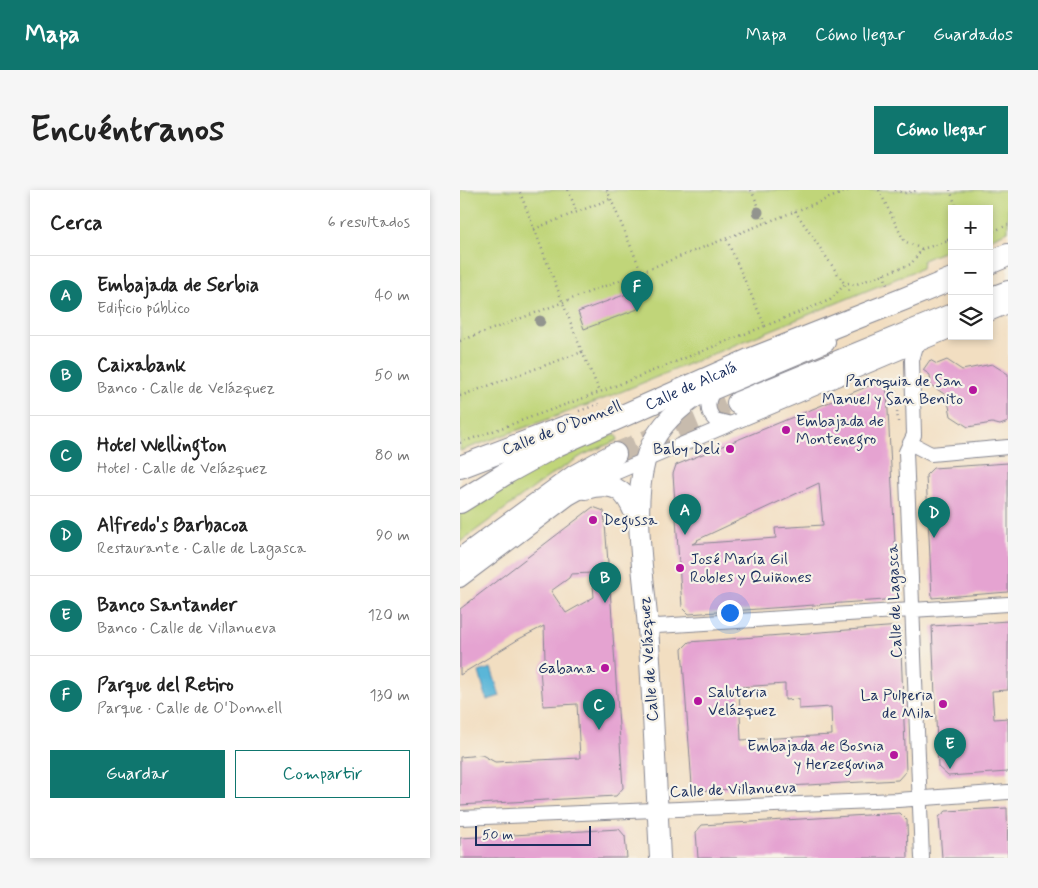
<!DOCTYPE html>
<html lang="es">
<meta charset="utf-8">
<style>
body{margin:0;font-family:Mynerve,sans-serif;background:#f6f6f6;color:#222}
.controls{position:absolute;right:15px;top:15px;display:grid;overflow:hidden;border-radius:0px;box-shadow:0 2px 8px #0003}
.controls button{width:45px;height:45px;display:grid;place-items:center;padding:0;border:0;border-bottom:1px solid #e0e0e0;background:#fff;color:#222;font:25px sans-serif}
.scale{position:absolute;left:15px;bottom:12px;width:116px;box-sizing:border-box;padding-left:5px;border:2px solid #1b2f5e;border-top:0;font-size:14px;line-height:18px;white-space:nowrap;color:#1b2f5e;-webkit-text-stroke:4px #f7f3e8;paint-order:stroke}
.you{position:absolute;left:269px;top:422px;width:18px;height:18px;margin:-12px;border:4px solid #fff;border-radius:50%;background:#1a73e8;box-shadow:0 0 0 8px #1a73e833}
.badge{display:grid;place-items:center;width:32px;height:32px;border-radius:50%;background:#0f766e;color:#fff;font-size:16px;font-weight:700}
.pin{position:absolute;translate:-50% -41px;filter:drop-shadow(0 1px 2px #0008)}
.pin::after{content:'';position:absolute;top:26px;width:18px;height:15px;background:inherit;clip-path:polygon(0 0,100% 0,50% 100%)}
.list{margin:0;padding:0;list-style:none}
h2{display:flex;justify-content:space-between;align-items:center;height:65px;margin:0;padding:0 20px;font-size:21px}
h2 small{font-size:16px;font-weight:400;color:#767676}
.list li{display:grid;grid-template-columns:32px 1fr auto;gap:15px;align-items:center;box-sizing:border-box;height:80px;padding:0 20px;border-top:1px solid #e0e0e0}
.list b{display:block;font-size:19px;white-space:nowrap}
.list p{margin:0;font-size:16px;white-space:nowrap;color:#767676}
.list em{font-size:16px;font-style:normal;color:#767676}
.actions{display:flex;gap:10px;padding:15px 20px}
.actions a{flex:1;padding:11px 0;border:1px solid #0f766e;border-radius:0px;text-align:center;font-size:18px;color:#0f766e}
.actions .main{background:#0f766e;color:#fff}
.icon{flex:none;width:28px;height:28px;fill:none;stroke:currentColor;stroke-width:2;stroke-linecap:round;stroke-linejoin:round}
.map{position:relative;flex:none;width:548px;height:668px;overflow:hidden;border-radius:0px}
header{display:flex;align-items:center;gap:30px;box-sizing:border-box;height:70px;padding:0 25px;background:#0f766e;color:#fff}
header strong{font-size:24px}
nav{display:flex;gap:28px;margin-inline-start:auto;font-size:18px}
.intro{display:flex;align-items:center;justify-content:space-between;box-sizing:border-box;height:120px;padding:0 30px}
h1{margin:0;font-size:35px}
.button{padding:12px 22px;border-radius:0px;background:#0f766e;color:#fff;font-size:18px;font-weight:700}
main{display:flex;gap:30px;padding:0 30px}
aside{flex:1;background:#fff;border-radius:0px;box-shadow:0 2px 8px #0003}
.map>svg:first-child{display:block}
.green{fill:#c0d579;stroke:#6e826c}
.water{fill:#5ab6d8;stroke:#3a729b}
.building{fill:#e5a3d1;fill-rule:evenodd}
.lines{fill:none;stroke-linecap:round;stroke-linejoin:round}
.primary-tunnel{stroke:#c7bbad;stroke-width:22;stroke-dasharray:22 11;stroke-linecap:butt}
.street-casing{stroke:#868690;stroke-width:16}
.secondary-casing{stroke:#868690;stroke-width:22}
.primary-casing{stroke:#868690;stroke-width:24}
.path{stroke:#868690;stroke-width:2.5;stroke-dasharray:1 4;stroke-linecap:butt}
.street{stroke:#fff;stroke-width:14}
.secondary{stroke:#fff;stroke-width:20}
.primary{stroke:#fff;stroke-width:22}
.tree{fill:#92948e}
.poi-dot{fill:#b5179e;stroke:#f7f3e8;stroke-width:2}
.labels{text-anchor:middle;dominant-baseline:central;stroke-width:4.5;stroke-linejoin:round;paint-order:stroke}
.poi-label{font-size:16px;fill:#1b2f5e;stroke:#f7f3e8;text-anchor:end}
.street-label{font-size:16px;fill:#1b2f5e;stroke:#f7f3e8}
</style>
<header>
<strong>Mapa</strong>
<nav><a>Mapa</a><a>Cómo llegar</a><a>Guardados</a></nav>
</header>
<div class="intro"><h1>Encuéntranos</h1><a class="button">Cómo llegar</a></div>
<main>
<aside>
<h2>Cerca<small>6 resultados</small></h2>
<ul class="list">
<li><span class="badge">A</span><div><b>Embajada de Serbia</b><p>Edificio público</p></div><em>40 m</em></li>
<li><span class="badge">B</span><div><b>Caixabank</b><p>Banco · Calle de Velázquez</p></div><em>50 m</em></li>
<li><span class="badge">C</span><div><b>Hotel Wellington</b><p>Hotel · Calle de Velázquez</p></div><em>80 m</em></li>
<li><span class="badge">D</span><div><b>Alfredo's Barbacoa</b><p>Restaurante · Calle de Lagasca</p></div><em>90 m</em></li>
<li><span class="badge">E</span><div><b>Banco Santander</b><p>Banco · Calle de Villanueva</p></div><em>120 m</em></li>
<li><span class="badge">F</span><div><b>Parque del Retiro</b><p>Parque · Calle de O'Donnell</p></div><em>130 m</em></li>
</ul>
<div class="actions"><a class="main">Guardar</a><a>Compartir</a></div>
</aside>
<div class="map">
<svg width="548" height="668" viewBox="0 0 548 668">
<rect width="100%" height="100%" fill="#f7f3e8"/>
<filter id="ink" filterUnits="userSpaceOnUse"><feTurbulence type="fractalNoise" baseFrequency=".02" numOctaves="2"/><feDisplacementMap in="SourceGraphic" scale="10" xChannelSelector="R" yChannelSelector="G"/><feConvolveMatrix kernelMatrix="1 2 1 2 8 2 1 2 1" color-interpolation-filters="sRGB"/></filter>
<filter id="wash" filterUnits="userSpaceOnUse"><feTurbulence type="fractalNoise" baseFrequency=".0096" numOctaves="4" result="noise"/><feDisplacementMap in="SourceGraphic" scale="20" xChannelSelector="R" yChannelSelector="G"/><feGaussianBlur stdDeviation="1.12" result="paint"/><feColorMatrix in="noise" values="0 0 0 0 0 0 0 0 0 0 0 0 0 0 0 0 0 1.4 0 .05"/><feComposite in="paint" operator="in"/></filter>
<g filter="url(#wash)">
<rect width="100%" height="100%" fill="#f2dec1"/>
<!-- green -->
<path class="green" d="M 0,0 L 548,0 L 548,41 L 529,49 L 529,19 L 492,19 L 492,58 L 463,70 L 462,78 L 141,210 L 0,261 Z
M 156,244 L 158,250 L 123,265 L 91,285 L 0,352 L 0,323 L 23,307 L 119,256 Z"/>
<!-- water -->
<path class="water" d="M 31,478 L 40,506 L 27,510 L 19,482 Z"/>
<g id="blocks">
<!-- building -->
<path class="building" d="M 172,102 L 178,119 L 124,139 L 118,122 Z
M 470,170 L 477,174 L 487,170 L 502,180 L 532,174 L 548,184 L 548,232 L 540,235 L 532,233 L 508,237 L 491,226 L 487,206 L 471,195 L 470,185 L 463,180 Z
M 416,193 L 423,194 L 427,202 L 438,409 L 229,424 L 222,417 L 213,284 L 216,275 ZM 359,293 L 363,335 L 315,338 L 316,348 L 232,354 L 238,351 L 237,350 Z
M 548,273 L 548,402 L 472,408 L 466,285 L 473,278 Z
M 133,317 L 144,321 L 150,398 L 163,598 L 156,606 L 0,615 L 0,567 L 22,565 L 35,572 L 120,568 L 117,514 L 83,516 L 80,479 L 85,470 L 84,436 L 59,449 L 0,485 L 0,419 ZM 132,383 L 134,407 L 106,423 L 91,401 L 109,388 L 111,384 Z
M 548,431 L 548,500 L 532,501 L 534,529 L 548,528 L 548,582 L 488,586 L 478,577 L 472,436 Z
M 440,436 L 446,581 L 438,590 L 239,601 L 232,595 L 222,459 L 229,452 ZM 325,494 L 325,510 L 339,509 L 339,519 L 371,517 L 372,545 L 281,550 L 279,497 Z
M 547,618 L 548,668 L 482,668 L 479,627 L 486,621 Z
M 440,623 L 447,630 L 448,668 L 238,668 L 236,642 L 242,635 Z
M 159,639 L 165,646 L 167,668 L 0,668 L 0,648 Z"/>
</g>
</g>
<g filter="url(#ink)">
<use href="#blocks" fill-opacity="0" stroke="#868690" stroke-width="1"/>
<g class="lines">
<!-- primary-tunnel -->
<path class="primary-tunnel" d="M 155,264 L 278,213"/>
<defs>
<path id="street" d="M 529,124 L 548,116
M 456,156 L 452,170 L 454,245 L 446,262 L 462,668
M 257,197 C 247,207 245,220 255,230 L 271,234
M 450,253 L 471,264 L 548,257
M 0,390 L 109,308 L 150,285 L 492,140
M 188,439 L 197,436 L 548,414
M 0,628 L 438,610 L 548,602"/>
<path id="secondary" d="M 125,299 C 158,290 167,302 178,332
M 200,668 C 196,591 193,514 188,437 C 184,386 172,320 185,271 C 193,243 211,224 235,207 L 365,152"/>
<g id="primary">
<path d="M 529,73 L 548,65"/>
<path d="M 529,109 L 548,102"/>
<path d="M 278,213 L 492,125"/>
<path d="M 0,277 L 108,236"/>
<path id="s1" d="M 0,312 L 48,282 L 97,255 L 289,170 L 444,109 L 492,89"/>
<path d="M 0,370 L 115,286 L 155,264"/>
</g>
</defs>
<!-- street casing -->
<use href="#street" class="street-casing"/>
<!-- secondary casing -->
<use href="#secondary" class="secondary-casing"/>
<!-- primary casing -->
<use href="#primary" class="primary-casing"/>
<!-- path -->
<path class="path" d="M 108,0 L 117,22
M 147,0 L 182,83
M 291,0 L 306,32
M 419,0 L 444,51 L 462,59
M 435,0 L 444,3 L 459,0
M 490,0 L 497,19
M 335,21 L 390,102
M 74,39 L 150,9
M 529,43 L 548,35
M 488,50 L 492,41
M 488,50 L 492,58
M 424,84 L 427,95
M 305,136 L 370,110 L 385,94 L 389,93 L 394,95 L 451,74 L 462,59 L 492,50
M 0,151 C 131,103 260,50 390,0
M 122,162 L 140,202 L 305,136 L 266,48
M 432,192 L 435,197 L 438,232
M 0,206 L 122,162 L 59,0
M 119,221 L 142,213
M 0,253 L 140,202"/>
<!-- street -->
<use href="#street" class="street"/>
<!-- secondary -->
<use href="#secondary" class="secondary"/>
<!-- primary -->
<use href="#primary" class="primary"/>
</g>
<!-- trees -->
<g class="tree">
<circle cx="298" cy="22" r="5.5"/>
<circle cx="80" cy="131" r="5.5"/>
</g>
</g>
<!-- markers -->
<g class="poi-dot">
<circle cx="513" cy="200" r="5"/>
<circle cx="326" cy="240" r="5"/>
<circle cx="270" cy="259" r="5"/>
<circle cx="133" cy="330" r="5"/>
<circle cx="220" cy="378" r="5"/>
<circle cx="145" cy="478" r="5"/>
<circle cx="238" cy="511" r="5"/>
<circle cx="483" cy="514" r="5"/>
<circle cx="434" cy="565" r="5"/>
</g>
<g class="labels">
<!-- poi labels -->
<g class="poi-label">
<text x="503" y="191">Parroquia de San<tspan x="503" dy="18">Manuel y San Benito</tspan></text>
<text x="336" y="231" text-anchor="start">Embajada de<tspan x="336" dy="18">Montenegro</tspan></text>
<text x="260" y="259">Baby Deli</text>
<text x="143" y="330" text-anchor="start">Degussa</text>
<text x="230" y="369" text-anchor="start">José María Gil<tspan x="230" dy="18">Robles y Quiñones</tspan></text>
<text x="135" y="478">Gabana</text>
<text x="248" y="502" text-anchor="start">Saluteria<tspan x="248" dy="18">Velázquez</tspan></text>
<text x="473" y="505">La Pulperia<tspan x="473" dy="18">de Mila</tspan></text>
<text x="424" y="556">Embajada de Bosnia<tspan x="424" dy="18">y Herzegovina</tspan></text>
</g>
<!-- street labels -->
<g class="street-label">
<text stroke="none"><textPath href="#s1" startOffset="259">Calle de Alcalá</textPath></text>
<text transform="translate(102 238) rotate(-21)">Calle de O'Donnell</text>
<text transform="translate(435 411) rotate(-92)">Calle de Lagasca</text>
<text transform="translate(189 469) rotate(-94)">Calle de Velázquez</text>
<text transform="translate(273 600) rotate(-2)">Calle de Villanueva</text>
</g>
</g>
</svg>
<div class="controls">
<button>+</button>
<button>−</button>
<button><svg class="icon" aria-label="layers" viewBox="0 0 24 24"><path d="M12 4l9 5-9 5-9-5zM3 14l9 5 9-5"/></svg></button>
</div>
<div class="scale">50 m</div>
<div class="you"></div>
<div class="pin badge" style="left:225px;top:345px">A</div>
<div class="pin badge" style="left:145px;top:413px">B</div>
<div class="pin badge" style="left:139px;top:540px">C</div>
<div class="pin badge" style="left:474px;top:348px">D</div>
<div class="pin badge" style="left:490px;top:579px">E</div>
<div class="pin badge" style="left:177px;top:122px">F</div>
</div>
</main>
